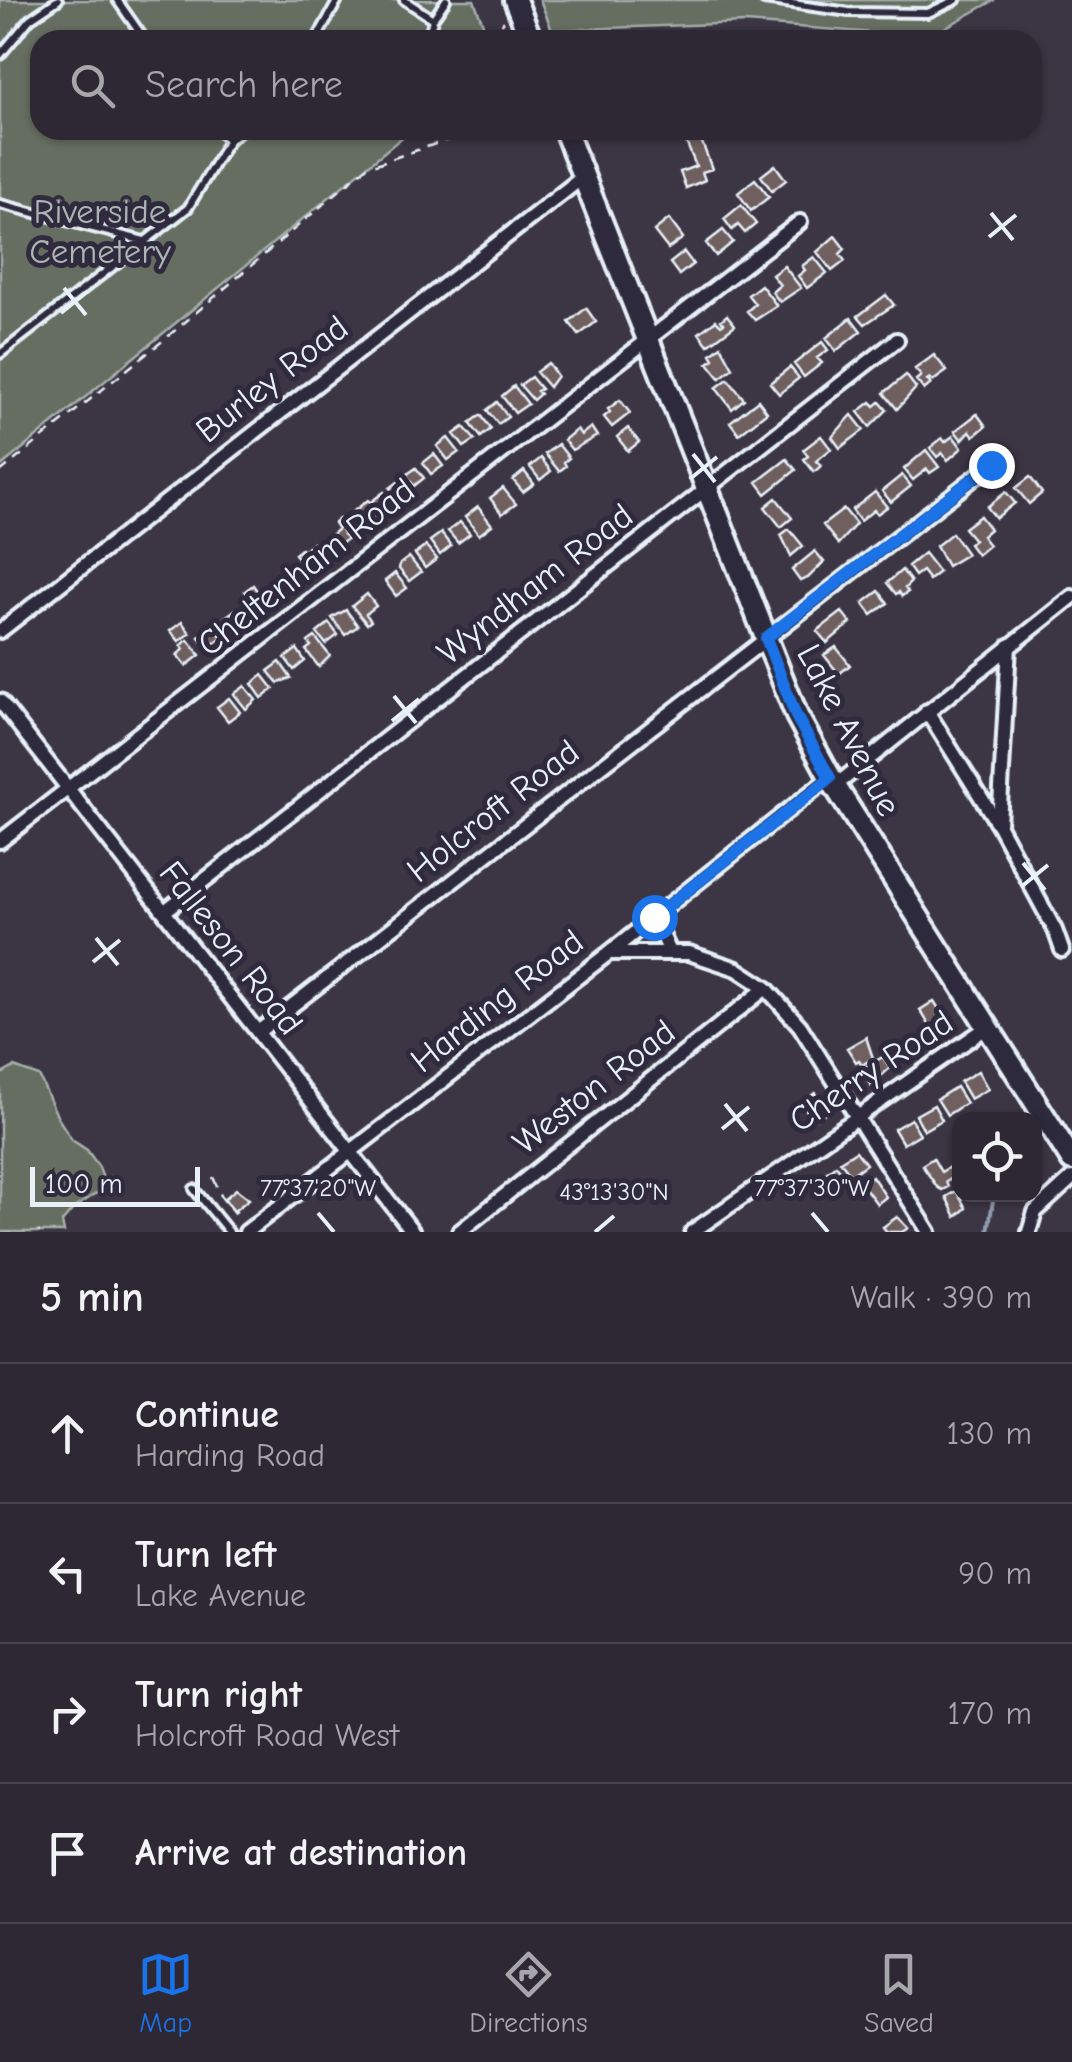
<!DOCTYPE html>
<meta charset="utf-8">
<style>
body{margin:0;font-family:"Comic Neue",sans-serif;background:#39343f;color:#f1f3f6}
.controls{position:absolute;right:30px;bottom:30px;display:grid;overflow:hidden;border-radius:20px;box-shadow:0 2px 8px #0004}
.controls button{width:90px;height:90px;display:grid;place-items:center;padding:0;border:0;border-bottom:2px solid #48444e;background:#2d2833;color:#f1f3f6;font:50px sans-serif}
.scale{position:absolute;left:30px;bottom:25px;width:170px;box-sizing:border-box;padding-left:10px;border:5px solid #e8f1f8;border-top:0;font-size:28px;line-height:35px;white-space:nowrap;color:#e8f1f8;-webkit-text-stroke:8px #2f2a3d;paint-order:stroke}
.stop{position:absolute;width:30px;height:30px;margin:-22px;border:8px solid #1a73e8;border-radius:50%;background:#fff}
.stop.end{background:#1a73e8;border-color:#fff;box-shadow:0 2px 10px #0008}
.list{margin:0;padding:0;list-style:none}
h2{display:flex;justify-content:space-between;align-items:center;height:130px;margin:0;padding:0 40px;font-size:42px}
h2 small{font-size:32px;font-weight:400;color:#a7a6ac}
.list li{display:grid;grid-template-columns:65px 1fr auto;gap:30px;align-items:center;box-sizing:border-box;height:140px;padding:0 40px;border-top:2px solid #48444e}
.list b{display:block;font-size:38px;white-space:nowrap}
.list p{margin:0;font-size:32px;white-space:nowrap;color:#a7a6ac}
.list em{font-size:32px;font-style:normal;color:#a7a6ac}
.icon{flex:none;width:55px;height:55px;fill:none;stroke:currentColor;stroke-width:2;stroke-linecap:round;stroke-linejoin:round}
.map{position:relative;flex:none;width:1072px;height:1232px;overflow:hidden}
.search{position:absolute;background:#2d2833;box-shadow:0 2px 8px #0004;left:30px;right:30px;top:30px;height:110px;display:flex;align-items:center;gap:25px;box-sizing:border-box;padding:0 35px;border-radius:30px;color:#a7a6ac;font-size:38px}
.sheet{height:690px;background:#2d2833}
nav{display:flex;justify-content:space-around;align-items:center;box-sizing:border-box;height:140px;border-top:2px solid #48444e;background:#2d2833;font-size:28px;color:#a7a6ac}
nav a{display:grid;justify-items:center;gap:5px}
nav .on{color:#1a73e8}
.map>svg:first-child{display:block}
.green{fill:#656e61;stroke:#a6b0ac;stroke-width:2.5}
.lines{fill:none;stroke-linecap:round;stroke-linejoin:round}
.stream{stroke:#8f9daf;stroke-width:4}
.building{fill:#705f5e;stroke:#e8f1f8;stroke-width:2.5}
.service-casing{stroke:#e8f1f8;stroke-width:14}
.minor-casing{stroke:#e8f1f8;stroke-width:20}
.primary-casing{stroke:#e8f1f8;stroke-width:28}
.path{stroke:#e8f1f8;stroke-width:2.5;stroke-dasharray:10 8;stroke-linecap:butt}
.service{stroke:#2f2a3d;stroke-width:6}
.minor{stroke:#2f2a3d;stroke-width:12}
.primary{stroke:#2f2a3d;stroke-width:20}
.route{stroke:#1a73e8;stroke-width:12}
.ticks{fill:none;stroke:#e8f1f8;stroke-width:4}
.labels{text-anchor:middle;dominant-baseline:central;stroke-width:10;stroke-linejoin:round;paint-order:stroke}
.park-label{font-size:35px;fill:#adb6b4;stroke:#2f2a3d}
.street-label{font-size:35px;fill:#e8f1f8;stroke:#2f2a3d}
.ticks-label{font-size:25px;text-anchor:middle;fill:#e8f1f8;stroke:#2f2a3d;stroke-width:10;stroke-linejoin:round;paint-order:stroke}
</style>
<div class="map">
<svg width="1072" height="1232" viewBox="0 0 1072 1232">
<rect width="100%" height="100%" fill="#3c3544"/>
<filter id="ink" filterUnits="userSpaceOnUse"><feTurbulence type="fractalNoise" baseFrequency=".01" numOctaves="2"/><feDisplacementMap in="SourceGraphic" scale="20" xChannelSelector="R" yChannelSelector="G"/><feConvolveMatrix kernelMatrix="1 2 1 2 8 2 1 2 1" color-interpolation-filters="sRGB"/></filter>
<g filter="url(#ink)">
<!-- green -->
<path class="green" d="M 0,0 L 474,0 L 489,40 L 40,40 L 40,130 L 411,130 L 0,467 Z
M 540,0 L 995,0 L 928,37 L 745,23 L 552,30 Z
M 14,1067 L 39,1076 L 58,1118 L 72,1140 L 87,1150 L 99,1167 L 106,1187 L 74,1208 L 62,1222 L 64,1232 L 0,1232 L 0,1075 Z"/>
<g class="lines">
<!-- stream -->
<path class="stream" d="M 988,1232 L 994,1194"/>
</g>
<!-- building -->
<path class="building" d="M 700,137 L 712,169 L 702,172 L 705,180 L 686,188 L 680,172 L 696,166 L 686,142 Z
M 775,165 L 786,180 L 772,191 L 761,176 Z
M 755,179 L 769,197 L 751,211 L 738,193 Z
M 741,205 L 756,224 L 745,233 L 738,225 L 732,230 L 724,219 Z
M 669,219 L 683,238 L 668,249 L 654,231 Z
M 723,230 L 733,242 L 716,256 L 706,243 Z
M 835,236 L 845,249 L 840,254 L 845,261 L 832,271 L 817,252 Z
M 684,252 L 693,264 L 679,275 L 670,263 Z
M 814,257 L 827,273 L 807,288 L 798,276 L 805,270 L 802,266 Z
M 784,266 L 801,288 L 780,302 L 772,292 L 780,285 L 772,275 Z
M 761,285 L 777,306 L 755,320 L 747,311 L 755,304 L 748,295 Z
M 886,295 L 894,305 L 865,324 L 858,316 Z
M 586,308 L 596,322 L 579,335 L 569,322 Z
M 727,315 L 735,325 L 708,345 L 699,333 L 716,320 L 721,325 L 724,323 L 721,320 Z
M 851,318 L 861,331 L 836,351 L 826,338 Z
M 822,342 L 828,350 L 817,358 L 822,363 L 804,377 L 794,364 Z
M 721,346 L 733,368 L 720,378 L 708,363 L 714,359 L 711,354 Z
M 934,355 L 947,371 L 933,381 L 930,378 L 927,380 L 931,384 L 924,390 L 916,380 L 921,376 L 915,369 Z
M 548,363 L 557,376 L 549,387 L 536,372 Z
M 790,367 L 799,378 L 779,394 L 770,383 Z
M 906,375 L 916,388 L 897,409 L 884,393 Z
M 531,377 L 541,389 L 537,391 L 540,394 L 533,400 L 520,385 Z
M 728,379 L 744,399 L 732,409 L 716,388 Z
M 514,386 L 528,404 L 515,413 L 502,396 Z
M 620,400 L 630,413 L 612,427 L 604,417 L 610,412 L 608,409 Z
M 758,400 L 767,412 L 739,434 L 730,422 Z
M 497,402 L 508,417 L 498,424 L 487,410 Z
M 871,402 L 875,406 L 880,402 L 887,410 L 870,427 L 858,412 Z
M 977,414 L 986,426 L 974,436 L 970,431 L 962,440 L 955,431 Z
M 481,415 L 491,429 L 481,437 L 470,423 Z
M 852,415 L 864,430 L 840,448 L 832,437 Z
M 464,427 L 475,440 L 464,447 L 454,434 Z
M 591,427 L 597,436 L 572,450 L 564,440 L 577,429 L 581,435 Z
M 628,428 L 639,442 L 628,451 L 617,437 Z
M 821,436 L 831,449 L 816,461 L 821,466 L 814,472 L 804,459 L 808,456 L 803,450 Z
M 953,436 L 962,448 L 948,460 L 942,453 L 937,457 L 930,448 L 942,438 L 945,442 Z
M 448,438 L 459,452 L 448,460 L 437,446 Z
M 558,444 L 569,458 L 564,462 L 566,466 L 559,471 L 545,454 Z
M 926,450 L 939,467 L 930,473 L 927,469 L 913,480 L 904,469 Z
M 434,454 L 443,466 L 431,474 L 423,463 Z
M 541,458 L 551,471 L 540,480 L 530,467 Z
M 787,459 L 796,470 L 766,494 L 757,482 Z
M 416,468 L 424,478 L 414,486 L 406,475 Z
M 524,471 L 534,484 L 523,492 L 513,480 Z
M 902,475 L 911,486 L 891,502 L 882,491 Z
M 1030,477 L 1042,493 L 1029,504 L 1016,488 Z
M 402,479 L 410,491 L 398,500 L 390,488 Z
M 503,488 L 516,504 L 502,514 L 490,498 Z
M 384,492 L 394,504 L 382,513 L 372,501 Z
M 875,492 L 887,507 L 877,514 L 874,510 L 860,521 L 852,510 Z
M 1006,492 L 1015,503 L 996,518 L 987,507 Z
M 776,498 L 792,518 L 781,527 L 765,507 Z
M 368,500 L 379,514 L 366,525 L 364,522 L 353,526 L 346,517 Z
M 478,507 L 492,525 L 479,535 L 465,517 Z
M 844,509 L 856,524 L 838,544 L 823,525 Z
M 980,516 L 990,529 L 982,536 L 989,545 L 977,555 L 969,544 L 974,540 L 964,528 Z
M 339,519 L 347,529 L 342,532 L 347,539 L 334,550 L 326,539 L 338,529 L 334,523 Z
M 460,522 L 470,534 L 458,543 L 448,531 Z
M 789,529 L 803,546 L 791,556 L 781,535 Z
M 441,533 L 451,546 L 440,555 L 430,541 Z
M 952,533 L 967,554 L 947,566 L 936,546 Z
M 312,543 L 314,546 L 318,543 L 328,555 L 317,564 L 305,549 Z
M 426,546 L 437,559 L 425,568 L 415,554 Z
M 301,549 L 308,559 L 303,563 L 308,569 L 295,580 L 287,569 L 300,560 L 295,554 Z
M 815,551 L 824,562 L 808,578 L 800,581 L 792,570 Z
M 924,553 L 939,572 L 929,580 L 922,571 L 915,576 L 908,566 Z
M 409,557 L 421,572 L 409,581 L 399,569 L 400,564 Z
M 902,570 L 911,582 L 905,588 L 908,592 L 902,596 L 899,592 L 896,594 L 887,583 Z
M 395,573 L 407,588 L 396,596 L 385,581 Z
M 278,576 L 287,588 L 274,598 L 265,586 Z
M 253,585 L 264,601 L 250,612 L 242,601 L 249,596 L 245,591 Z
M 879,591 L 888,603 L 872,615 L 863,603 Z
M 367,594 L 376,606 L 366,614 L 371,621 L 367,624 L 352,606 Z
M 235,610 L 243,620 L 229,631 L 221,620 Z
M 346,610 L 358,626 L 345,635 L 332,618 Z
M 842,612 L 851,623 L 827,643 L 817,631 Z
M 182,622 L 190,633 L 179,641 L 170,631 Z
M 329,623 L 338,635 L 326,644 L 317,633 Z
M 213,626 L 222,637 L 208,648 L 199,637 Z
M 315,637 L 330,656 L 319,667 L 306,650 L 311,646 L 308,642 Z
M 188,640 L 200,655 L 186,666 L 177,655 L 184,649 L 181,645 Z
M 836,647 L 850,665 L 839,674 L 824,655 Z
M 297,649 L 305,661 L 294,670 L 285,658 Z
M 280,662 L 291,678 L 278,683 L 268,671 Z
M 263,675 L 274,689 L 262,698 L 252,684 Z
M 245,686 L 256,700 L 246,709 L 234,694 Z
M 229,698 L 240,712 L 228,721 L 217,707 Z
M 934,1001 L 953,1031 L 932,1045 L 923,1031 L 930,1026 L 920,1010 Z
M 866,1037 L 873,1058 L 862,1065 L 859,1060 L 856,1062 L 847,1048 Z
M 883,1057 L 890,1068 L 871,1085 L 861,1069 Z
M 978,1071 L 988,1089 L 970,1099 L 960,1082 Z
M 956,1087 L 966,1103 L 947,1115 L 937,1099 Z
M 815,1093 L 826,1112 L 817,1118 L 814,1114 L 810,1117 L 802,1102 Z
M 934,1105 L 942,1120 L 924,1130 L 916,1115 Z
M 911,1119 L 920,1134 L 903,1144 L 894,1129 Z
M 856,1151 L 866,1164 L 851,1175 L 840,1161 Z
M 933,1158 L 941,1172 L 953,1165 L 959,1174 L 946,1182 L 948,1187 L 942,1190 L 937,1187 L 922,1165 Z
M 836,1165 L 845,1177 L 831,1189 L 821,1177 Z
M 872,1176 L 886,1197 L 877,1204 L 862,1184 Z
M 236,1189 L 249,1199 L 234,1211 L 224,1199 Z
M 956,1191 L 966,1208 L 956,1217 L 946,1197 Z
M 897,1217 L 908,1228 L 902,1232 L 887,1232 L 883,1227 Z"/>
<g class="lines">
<defs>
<path id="service" d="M 117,0 L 145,40
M 404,0 L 433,19
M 764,0 L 849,12 L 928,13 L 956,0
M 316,40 L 338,0
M 428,40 L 433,19 L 446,0
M 0,55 L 30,19 L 58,0
M 218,130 L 229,140
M 0,204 L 144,241
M 0,354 L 188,208 L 229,140 L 241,130
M 194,1189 L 229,1232"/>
<path id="minor" d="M 0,631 L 583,177
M 0,701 L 413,1232
M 927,711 L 999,826 L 1055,930 L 1062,950
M 835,786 L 1072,597
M 999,824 L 1009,646
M 0,841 L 800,222
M 165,911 L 897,340
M 654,917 L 670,952
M 609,953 L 689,953 L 737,969 L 766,988 L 800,1026 L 929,1232
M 258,1032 L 991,465
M 246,1232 L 609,953 L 830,777
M 459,1232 L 766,988
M 692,1232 L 986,1028
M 1029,1232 L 1035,1212 L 1072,1178"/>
<path id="primary" d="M 515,0 L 531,40
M 565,130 L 797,716 L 835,786 L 1072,1160"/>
</defs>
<!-- service casing -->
<use href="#service" class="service-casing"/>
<!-- minor casing -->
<use href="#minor" class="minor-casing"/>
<!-- primary casing -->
<use href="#primary" class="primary-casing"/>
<!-- path -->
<path class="path" d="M 497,40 L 496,31 L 504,21
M 0,472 L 165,339 L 367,167 L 477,130
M 213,1177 L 222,1198 L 234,1213 L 237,1211
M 38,1232 L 40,1232"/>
<!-- service -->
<use href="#service" class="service"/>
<!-- minor -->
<use href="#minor" class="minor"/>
<!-- primary -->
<use href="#primary" class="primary"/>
</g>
</g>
<g class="lines" filter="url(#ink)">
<!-- route -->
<path class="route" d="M 654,917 L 830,778 L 796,716 L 766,638 L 991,465"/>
</g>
<!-- ticks -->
<path class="ticks" d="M 991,213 L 1013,240M 989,237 L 1016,215M 64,288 L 86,315M 61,313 L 88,291M 693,454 L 715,482M 690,479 L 717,457M 394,696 L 416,723M 392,721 L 419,699M 1023,863 L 1045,890M 1021,887 L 1048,865M 96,938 L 118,965M 93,962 L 120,940M 725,1104 L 747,1131M 722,1129 L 749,1107M 318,1213 L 334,1232M 812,1213 L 828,1232M 595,1232 L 614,1216"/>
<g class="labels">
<!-- park labels -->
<g class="park-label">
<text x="100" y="211">Riverside<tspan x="100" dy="40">Cemetery</tspan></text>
</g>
<!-- street labels -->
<g class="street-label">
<text transform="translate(272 379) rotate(-38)">Burley Road</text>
<text transform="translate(306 567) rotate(-38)">Cheltenham Road</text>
<text transform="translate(535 584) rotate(-38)">Wyndham Road</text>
<text transform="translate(849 730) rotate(63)">Lake Avenue</text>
<text transform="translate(493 811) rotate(-38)">Holcroft Road</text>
<text transform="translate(231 948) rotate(52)">Falleson Road</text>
<text transform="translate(497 1001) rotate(-38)">Harding Road</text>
<text transform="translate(871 1071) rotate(-34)">Cherry Road</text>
<text transform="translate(594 1087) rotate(-38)">Weston Road</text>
</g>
</g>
<g class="ticks-label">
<text x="318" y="1196">77°37'20"W</text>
<text x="812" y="1196">77°37'30"W</text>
<text x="614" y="1200">43°13'30"N</text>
</g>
</svg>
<div class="controls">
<button><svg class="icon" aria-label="locate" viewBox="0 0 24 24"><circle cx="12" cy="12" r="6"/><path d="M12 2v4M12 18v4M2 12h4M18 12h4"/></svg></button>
</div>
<div class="scale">100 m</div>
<div class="stop" style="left:654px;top:917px"></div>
<div class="stop end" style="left:991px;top:465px"></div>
<div class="search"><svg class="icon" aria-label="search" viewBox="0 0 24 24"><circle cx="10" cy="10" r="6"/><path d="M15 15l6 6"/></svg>Search here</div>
</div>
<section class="sheet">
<h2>5 min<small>Walk · 390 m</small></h2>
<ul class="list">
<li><svg class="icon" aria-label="ahead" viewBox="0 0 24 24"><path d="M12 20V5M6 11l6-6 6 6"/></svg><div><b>Continue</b><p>Harding Road</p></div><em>130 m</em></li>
<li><svg class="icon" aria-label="left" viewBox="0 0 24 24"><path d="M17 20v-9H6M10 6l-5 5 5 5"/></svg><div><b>Turn left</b><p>Lake Avenue</p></div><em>90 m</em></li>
<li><svg class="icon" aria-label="right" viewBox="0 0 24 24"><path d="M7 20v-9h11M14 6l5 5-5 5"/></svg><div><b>Turn right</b><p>Holcroft Road West</p></div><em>170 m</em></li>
<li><svg class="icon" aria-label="arrive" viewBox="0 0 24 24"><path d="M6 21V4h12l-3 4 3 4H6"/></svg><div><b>Arrive at destination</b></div></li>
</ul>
</section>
<nav>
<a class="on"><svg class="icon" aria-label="map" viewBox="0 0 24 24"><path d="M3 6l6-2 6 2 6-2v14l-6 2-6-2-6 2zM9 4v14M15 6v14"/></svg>Map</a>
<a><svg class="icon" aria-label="directions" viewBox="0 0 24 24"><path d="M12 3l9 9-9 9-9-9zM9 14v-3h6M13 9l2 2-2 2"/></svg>Directions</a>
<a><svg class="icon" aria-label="saved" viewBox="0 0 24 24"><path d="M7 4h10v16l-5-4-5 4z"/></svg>Saved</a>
</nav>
